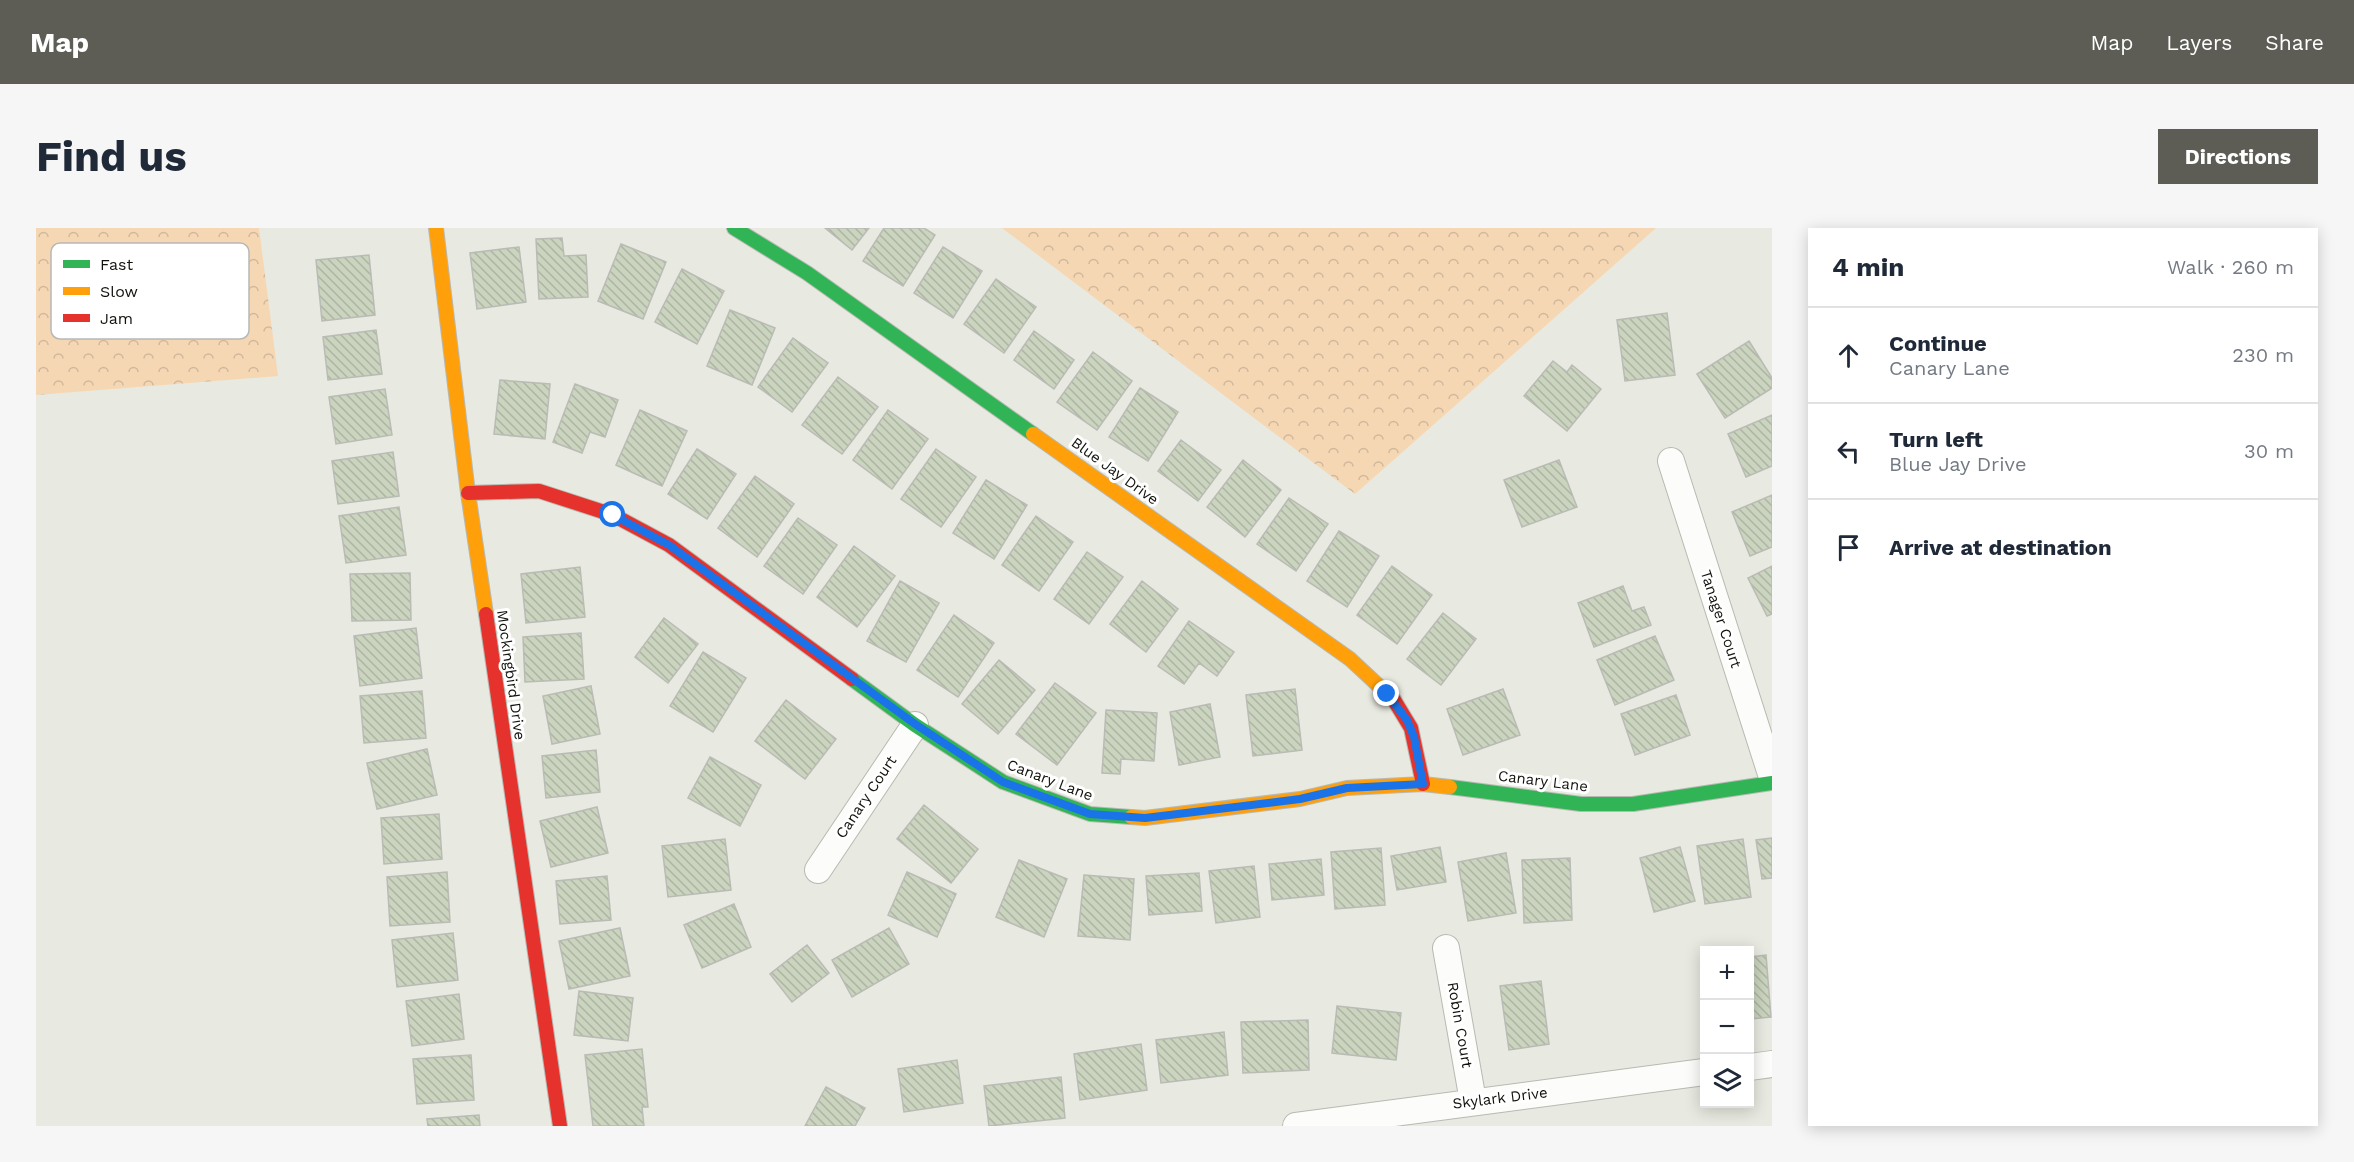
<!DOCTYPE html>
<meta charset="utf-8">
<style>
body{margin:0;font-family:"Work Sans",sans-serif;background:#f6f6f7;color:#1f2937}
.controls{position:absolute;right:18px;bottom:18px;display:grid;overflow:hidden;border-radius:0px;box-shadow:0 3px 15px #0003}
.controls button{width:54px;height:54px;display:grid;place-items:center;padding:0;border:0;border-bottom:2px solid #e0e1e3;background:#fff;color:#1f2937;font:30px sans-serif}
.stop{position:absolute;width:18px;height:18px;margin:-14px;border:4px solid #1a73e8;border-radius:50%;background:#fff}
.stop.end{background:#1a73e8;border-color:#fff;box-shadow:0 2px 6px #0008}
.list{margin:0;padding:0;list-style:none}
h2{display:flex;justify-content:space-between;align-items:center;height:78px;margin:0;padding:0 24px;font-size:26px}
h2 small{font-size:20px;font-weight:400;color:#747a83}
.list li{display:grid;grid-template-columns:39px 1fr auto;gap:18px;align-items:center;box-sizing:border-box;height:96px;padding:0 24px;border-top:2px solid #e0e1e3}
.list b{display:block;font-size:22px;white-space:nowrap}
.list p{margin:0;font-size:20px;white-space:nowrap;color:#747a83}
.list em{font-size:20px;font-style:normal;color:#747a83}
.icon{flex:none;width:33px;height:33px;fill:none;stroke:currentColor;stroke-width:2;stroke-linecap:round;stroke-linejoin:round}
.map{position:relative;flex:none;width:1736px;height:898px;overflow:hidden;border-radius:0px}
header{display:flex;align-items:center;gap:36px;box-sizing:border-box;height:84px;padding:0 30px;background:#5d5d56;color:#fff}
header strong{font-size:28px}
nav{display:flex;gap:33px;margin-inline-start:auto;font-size:21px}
.intro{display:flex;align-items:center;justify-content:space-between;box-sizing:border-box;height:144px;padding:0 36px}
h1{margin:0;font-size:42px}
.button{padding:15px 27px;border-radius:0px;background:#5d5d56;color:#fff;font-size:21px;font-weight:700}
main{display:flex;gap:36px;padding:0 36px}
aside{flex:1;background:#fff;border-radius:0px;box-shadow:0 3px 15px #0003}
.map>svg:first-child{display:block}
.forest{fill:url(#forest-crowns)}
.building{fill:url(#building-back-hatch);stroke:#b9bbb5;stroke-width:1.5}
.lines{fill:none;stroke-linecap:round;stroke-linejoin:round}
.street-casing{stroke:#b8b9b2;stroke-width:28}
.fast-casing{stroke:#b8b9b2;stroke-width:16}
.slow-casing{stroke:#b8b9b2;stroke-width:16}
.jam-casing{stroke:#b8b9b2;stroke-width:16}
.street{stroke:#fcfcfa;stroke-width:26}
.fast{stroke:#30b455;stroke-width:14}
.slow{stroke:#ff9f0a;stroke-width:14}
.jam{stroke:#e5322d;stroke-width:14}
.route{stroke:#1a73e8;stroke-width:8}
.labels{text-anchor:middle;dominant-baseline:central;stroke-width:6;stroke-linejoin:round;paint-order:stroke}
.street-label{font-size:15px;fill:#12120c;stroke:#fff}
.key{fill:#fff;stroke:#b8b8b6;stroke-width:1.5}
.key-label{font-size:16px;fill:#12120c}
</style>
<header>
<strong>Map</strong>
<nav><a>Map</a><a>Layers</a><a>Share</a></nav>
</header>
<div class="intro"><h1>Find us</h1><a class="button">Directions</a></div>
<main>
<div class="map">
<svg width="1736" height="898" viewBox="0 0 1736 898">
<defs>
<pattern id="forest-crowns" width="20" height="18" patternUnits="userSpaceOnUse" patternTransform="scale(1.5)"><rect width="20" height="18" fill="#f5d7b4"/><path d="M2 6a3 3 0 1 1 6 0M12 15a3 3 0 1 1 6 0" fill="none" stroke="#d1b89a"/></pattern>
<pattern id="building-back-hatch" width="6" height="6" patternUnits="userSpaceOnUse" patternTransform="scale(1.5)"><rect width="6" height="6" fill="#cbd4bf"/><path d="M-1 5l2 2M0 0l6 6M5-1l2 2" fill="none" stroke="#adb5a3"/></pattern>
</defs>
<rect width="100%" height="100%" fill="#e8e9e0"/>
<!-- forest -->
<path class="forest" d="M 0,0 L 223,0 L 242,148 L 0,167 Z
M 966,0 L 1620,0 L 1319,266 Z"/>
<!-- building -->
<path class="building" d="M 789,0 L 833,0 L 816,22 Z
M 848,0 L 888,0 L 899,7 L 867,58 L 827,33 Z
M 526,10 L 528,28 L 550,27 L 552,69 L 503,71 L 500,11 Z
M 585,16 L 630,34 L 607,91 L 562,73 Z
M 483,19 L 490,74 L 441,81 L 434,25 Z
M 907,19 L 946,43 L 917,90 L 878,65 Z
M 333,27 L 339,87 L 286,93 L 280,32 Z
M 646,41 L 688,63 L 661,116 L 619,94 Z
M 960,51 L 1000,79 L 968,125 L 928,96 Z
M 694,82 L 739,100 L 716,157 L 671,138 Z
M 1631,85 L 1639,147 L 1589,153 L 1581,92 Z
M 340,102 L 346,146 L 292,152 L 287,109 Z
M 998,103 L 1038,132 L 1018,161 L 978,132 Z
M 757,110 L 792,135 L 756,184 L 722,159 Z
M 1713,113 L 1736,150 L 1736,160 L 1689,190 L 1661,146 Z
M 1057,124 L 1096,153 L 1061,202 L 1021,174 Z
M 1517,133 L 1531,144 L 1536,137 L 1565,161 L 1531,203 L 1488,168 Z
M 802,149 L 842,179 L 806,226 L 766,197 Z
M 464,152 L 514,156 L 509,211 L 458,206 Z
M 539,156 L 582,172 L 569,209 L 554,204 L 546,225 L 517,214 Z
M 1104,160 L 1142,184 L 1112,233 L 1073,209 Z
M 349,161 L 356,207 L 300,216 L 293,169 Z
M 604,182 L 651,203 L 626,258 L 580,237 Z
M 852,182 L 892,211 L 856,261 L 817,232 Z
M 1736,187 L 1736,238 L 1710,249 L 1692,206 Z
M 1145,212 L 1185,242 L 1162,273 L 1122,243 Z
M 661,221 L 700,246 L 671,291 L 632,266 Z
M 900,221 L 940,249 L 905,299 L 865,271 Z
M 357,224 L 363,268 L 302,276 L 296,233 Z
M 1207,232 L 1245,262 L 1209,309 L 1171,279 Z
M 1523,232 L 1541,279 L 1486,299 L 1468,252 Z
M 719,248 L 758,276 L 721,329 L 682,300 Z
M 950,252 L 991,277 L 958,331 L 917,305 Z
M 1736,267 L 1736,319 L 1714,328 L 1696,284 Z
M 1253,270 L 1292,296 L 1260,343 L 1221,316 Z
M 363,279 L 370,327 L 310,335 L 303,288 Z
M 1000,288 L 1037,314 L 1003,363 L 966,337 Z
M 762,290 L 801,317 L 767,366 L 728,338 Z
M 1303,303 L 1343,328 L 1311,379 L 1271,353 Z
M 818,318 L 859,348 L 821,399 L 781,369 Z
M 1051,324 L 1087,349 L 1053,396 L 1018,371 Z
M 1356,338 L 1396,367 L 1361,416 L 1321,387 Z
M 1736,338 L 1736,386 L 1731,388 L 1712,350 Z
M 544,339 L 549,389 L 490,395 L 485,346 Z
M 374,345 L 375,392 L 316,393 L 314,346 Z
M 864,353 L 903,375 L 870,434 L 831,413 Z
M 1106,353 L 1142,381 L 1110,424 L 1074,396 Z
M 1587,358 L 1596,383 L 1608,379 L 1615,397 L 1558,419 L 1542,375 Z
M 1407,385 L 1440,411 L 1405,457 L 1371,431 Z
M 918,387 L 958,415 L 922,469 L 881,442 Z
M 628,390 L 662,416 L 632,455 L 599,429 Z
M 1153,393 L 1198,424 L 1181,448 L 1163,435 L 1148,456 L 1122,438 Z
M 380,400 L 386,450 L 324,458 L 318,408 Z
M 545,405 L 548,451 L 489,454 L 487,409 Z
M 1619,408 L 1638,452 L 1579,477 L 1561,432 Z
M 667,424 L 710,450 L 677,504 L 634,478 Z
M 963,432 L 999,462 L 962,506 L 926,476 Z
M 1019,455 L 1060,485 L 1021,537 L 980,506 Z
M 555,458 L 564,506 L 516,516 L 507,468 Z
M 1259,461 L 1266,522 L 1217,528 L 1210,467 Z
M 1467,461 L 1484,507 L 1427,527 L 1411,481 Z
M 386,463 L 390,510 L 328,515 L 324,468 Z
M 1640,467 L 1654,507 L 1599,527 L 1585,486 Z
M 750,472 L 800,511 L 769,551 L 719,513 Z
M 1174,476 L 1184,529 L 1143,537 L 1134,484 Z
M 1070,482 L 1121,485 L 1118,533 L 1085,531 L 1084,546 L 1066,545 Z
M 391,521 L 401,567 L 341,581 L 331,535 Z
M 560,522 L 564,564 L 510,570 L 506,528 Z
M 674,529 L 725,557 L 704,598 L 652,570 Z
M 888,577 L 942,621 L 915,655 L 861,611 Z
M 561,579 L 572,625 L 515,639 L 504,593 Z
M 403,586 L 406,631 L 348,636 L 345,590 Z
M 1736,610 L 1736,650 L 1726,651 L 1720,612 Z
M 689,611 L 695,662 L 632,669 L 626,618 Z
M 1707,611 L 1715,669 L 1669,676 L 1661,618 Z
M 1404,619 L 1410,654 L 1361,662 L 1355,628 Z
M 1644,619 L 1659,673 L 1618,684 L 1604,630 Z
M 1345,620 L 1349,677 L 1299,681 L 1295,624 Z
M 1470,625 L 1480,685 L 1432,693 L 1422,634 Z
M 1534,630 L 1536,692 L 1488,695 L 1486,632 Z
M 1285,631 L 1288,667 L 1236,672 L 1233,636 Z
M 983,632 L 1031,651 L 1008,709 L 960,689 Z
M 1218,638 L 1224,689 L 1180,695 L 1173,643 Z
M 411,644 L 414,694 L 354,698 L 351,649 Z
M 871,644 L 920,666 L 901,709 L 852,687 Z
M 1163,645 L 1166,683 L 1113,687 L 1110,648 Z
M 1048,647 L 1098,651 L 1094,712 L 1042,708 Z
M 571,648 L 575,692 L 524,696 L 520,653 Z
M 698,676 L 715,719 L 666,740 L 648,697 Z
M 584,700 L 594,748 L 533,761 L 523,713 Z
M 853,700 L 873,736 L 816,769 L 796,732 Z
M 417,705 L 422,752 L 361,759 L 356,712 Z
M 771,717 L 793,745 L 756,774 L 734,746 Z
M 1730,727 L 1735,789 L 1714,791 L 1714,729 Z
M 1505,753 L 1513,816 L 1473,822 L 1464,758 Z
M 543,763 L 597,770 L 592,813 L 538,807 Z
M 423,766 L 428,811 L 376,818 L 370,773 Z
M 1301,778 L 1365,785 L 1360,832 L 1296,825 Z
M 1272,792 L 1273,842 L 1207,845 L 1205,794 Z
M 1188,804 L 1192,847 L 1125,855 L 1120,812 Z
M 1105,816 L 1111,862 L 1044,872 L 1038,826 Z
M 606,821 L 612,879 L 606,879 L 608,898 L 557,898 L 549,827 Z
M 435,827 L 438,872 L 381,876 L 377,831 Z
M 921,832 L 927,875 L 868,884 L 862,841 Z
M 1025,849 L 1029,890 L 953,898 L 948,858 Z
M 790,859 L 829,880 L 819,898 L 769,898 Z
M 443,887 L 444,898 L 392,898 L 391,891 Z"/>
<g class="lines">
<defs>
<path id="street" d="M 1635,233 L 1736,549
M 782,642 L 879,497
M 1410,720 L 1437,873
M 1714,839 L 1736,836
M 1260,898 L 1668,844"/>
<path id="fast" d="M 698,0 L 771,45 L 997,206
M 816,451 L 879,497 L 967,554 L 1054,586 L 1095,589
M 1414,559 L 1545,576 L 1597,576 L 1736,555"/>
<path id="slow" d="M 400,0 L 432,265 L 450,386
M 997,206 L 1314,431 L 1358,472
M 1095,589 L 1109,590 L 1264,571 L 1311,560 L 1387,556 L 1414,559"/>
<path id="jam" d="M 432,265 L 503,263 L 577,287 L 633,317 L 816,451
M 450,386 L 524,898
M 1358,472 L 1375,500 L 1387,556"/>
</defs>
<!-- street casing -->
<use href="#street" class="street-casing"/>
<!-- fast casing -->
<use href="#fast" class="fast-casing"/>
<!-- slow casing -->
<use href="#slow" class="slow-casing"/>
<!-- jam casing -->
<use href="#jam" class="jam-casing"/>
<!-- street -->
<use href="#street" class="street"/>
<!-- fast -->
<use href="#fast" class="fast"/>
<!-- slow -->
<use href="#slow" class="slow"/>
<!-- jam -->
<use href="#jam" class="jam"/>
</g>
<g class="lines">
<!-- route -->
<path class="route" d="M 577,287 L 633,317 L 879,496 L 967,554 L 1054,586 L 1109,590 L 1264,571 L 1311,560 L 1387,556 L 1378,509 L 1371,492 L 1351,466"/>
</g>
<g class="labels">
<!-- street labels -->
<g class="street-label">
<text transform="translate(1079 243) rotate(36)">Blue Jay Drive</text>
<text transform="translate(1685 391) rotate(72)">Tanager Court</text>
<text transform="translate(475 447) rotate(82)">Mockingbird Drive</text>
<text transform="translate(1014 552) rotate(21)">Canary Lane</text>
<text transform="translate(1507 553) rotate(7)">Canary Lane</text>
<text transform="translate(830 569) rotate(-56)">Canary Court</text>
<text transform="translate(1424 797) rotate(80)">Robin Court</text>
<text transform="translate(1464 870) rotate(-7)">Skylark Drive</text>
</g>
</g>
<!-- legend -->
<rect x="15" y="15" width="198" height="96" rx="9" class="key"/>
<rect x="27" y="32" width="27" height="8" fill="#30b455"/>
<rect x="27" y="59" width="27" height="8" fill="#ff9f0a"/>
<rect x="27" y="86" width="27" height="8" fill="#e5322d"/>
<g class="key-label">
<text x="64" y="42">Fast</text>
<text x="64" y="69">Slow</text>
<text x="64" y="96">Jam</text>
</g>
</svg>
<div class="controls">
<button>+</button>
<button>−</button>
<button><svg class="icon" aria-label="layers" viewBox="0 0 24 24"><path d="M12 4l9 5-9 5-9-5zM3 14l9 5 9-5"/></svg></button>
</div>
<div class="stop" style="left:577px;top:287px"></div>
<div class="stop end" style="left:1351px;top:466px"></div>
</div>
<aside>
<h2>4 min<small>Walk · 260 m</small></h2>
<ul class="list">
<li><svg class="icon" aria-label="ahead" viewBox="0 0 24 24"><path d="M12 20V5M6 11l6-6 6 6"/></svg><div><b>Continue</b><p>Canary Lane</p></div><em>230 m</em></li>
<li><svg class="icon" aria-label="left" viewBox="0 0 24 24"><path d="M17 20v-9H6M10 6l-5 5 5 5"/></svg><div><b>Turn left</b><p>Blue Jay Drive</p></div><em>30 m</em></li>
<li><svg class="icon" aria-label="arrive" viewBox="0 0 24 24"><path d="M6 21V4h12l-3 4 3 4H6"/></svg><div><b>Arrive at destination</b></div></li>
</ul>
</aside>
</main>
